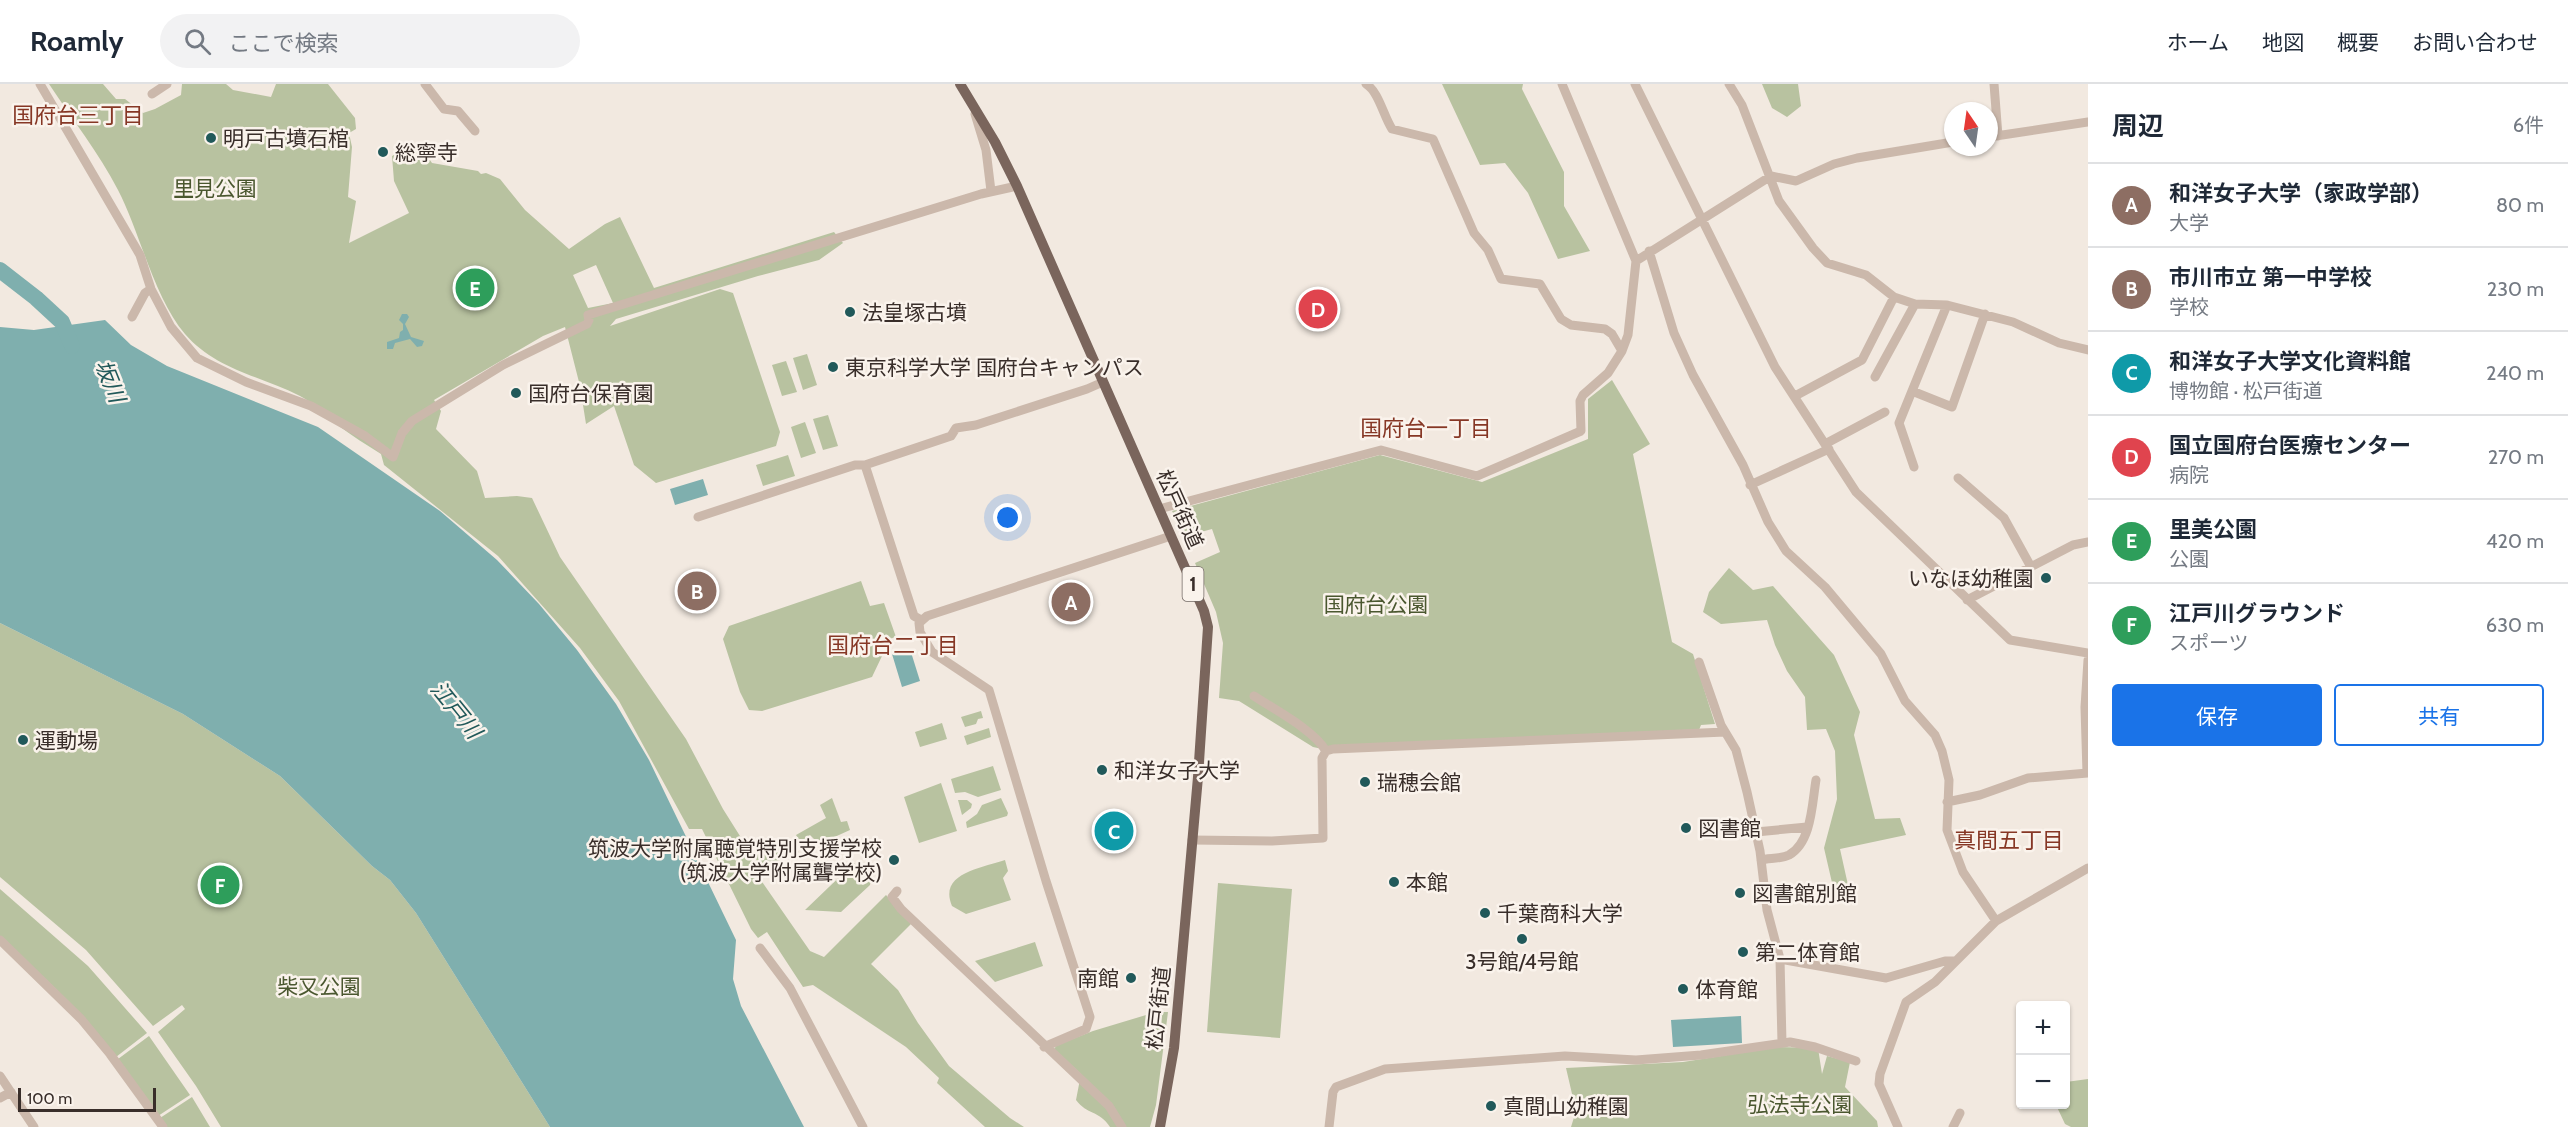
<!DOCTYPE html>
<html lang="ja">
<meta charset="utf-8">
<style>
body{margin:0;font-family:Cabin,"Noto Sans JP",sans-serif;background:#f2f2f3;color:#1f2937}
.controls{position:absolute;right:18px;bottom:18px;display:grid;overflow:hidden;border-radius:6px;box-shadow:0 2px 4px #0004}
.controls button{width:54px;height:54px;display:grid;place-items:center;padding:0;border:0;border-bottom:2px solid #e0e1e3;background:#fff;color:#1f2937;font:30px sans-serif}
.compass{position:absolute;left:1944px;top:18px;width:54px;height:54px;border-radius:50%;background:#fff;box-shadow:0 2px 4px #0004;rotate:347deg}
.scale{position:absolute;left:18px;bottom:15px;width:138px;box-sizing:border-box;padding-left:6px;border:3px solid #392e2a;border-top:0;font-size:16px;line-height:21px;white-space:nowrap;color:#392e2a;-webkit-text-stroke:4px #faf3ec;paint-order:stroke}
.you{position:absolute;left:1008px;top:434px;width:21px;height:21px;margin:-15px;border:4px solid #fff;border-radius:50%;background:#1a73e8;box-shadow:0 0 0 9px #1a73e833}
.badge{display:grid;place-items:center;width:39px;height:39px;border-radius:50%;background:#1a73e8;color:#fff;font-size:20px;font-weight:700}
.pin{position:absolute;translate:-50% -50%;border:3px solid #fff;box-shadow:0 2px 6px #0006}
.list{margin:0;padding:0;list-style:none}
h2{display:flex;justify-content:space-between;align-items:center;height:78px;margin:0;padding:0 24px;font-size:26px}
h2 small{font-size:20px;font-weight:400;color:#747a83}
.list li{display:grid;grid-template-columns:39px 1fr auto;gap:18px;align-items:center;box-sizing:border-box;height:84px;padding:0 24px;border-top:2px solid #e0e1e3}
.list b{display:block;font-size:22px;white-space:nowrap}
.list p{margin:0;font-size:20px;white-space:nowrap;color:#747a83}
.list em{font-size:20px;font-style:normal;color:#747a83}
.actions{display:flex;gap:12px;padding:18px 24px}
.actions a{flex:1;padding:14px 0;border:2px solid #1a73e8;border-radius:6px;text-align:center;font-size:21px;color:#1a73e8}
.actions .main{background:#1a73e8;color:#fff}
.icon{flex:none;width:33px;height:33px;fill:none;stroke:currentColor;stroke-width:2;stroke-linecap:round;stroke-linejoin:round}
.map{position:relative;flex:none;width:2088px;height:1043px;overflow:hidden}
header{display:flex;align-items:center;gap:36px;box-sizing:border-box;height:84px;padding:0 30px;background:#fff;border-bottom:2px solid #e0e1e3}
header strong{font-size:28px}
nav{display:flex;gap:33px;margin-inline-start:auto;font-size:21px}
.search{width:420px;height:54px;background:#f2f2f3;display:flex;align-items:center;gap:15px;box-sizing:border-box;padding:0 21px;border-radius:33px;color:#747a83;font-size:22px}
main{display:flex}
aside{flex:1;background:#fff}
.map>svg:first-child{display:block}
.green{fill:#b8c2a0;fill-rule:evenodd}
.water{fill:#7fafae}
.lines{fill:none;stroke-linecap:round;stroke-linejoin:round}
.river{stroke:#7fafae;stroke-width:16}
.minor{stroke:#cbb8ab;stroke-width:9}
.major{stroke:#7a655c;stroke-width:10}
.poi-dot{fill:#21595a;stroke:#faf3ec;stroke-width:2}
.labels{text-anchor:middle;dominant-baseline:central;stroke-width:5;stroke-linejoin:round;paint-order:stroke}
.shield{fill:#faf3ec;stroke:#736964;stroke-width:1.5}
.shield-label{font-size:20px;font-weight:bold;fill:#392e2a}
.poi-label{font-size:21px;fill:#392e2a;stroke:#faf3ec;text-anchor:start}
.park-label{font-size:21px;fill:#4a572f;stroke:#faf3ec}
.street-label{font-size:21px;fill:#392e2a;stroke:#faf3ec}
.neighbourhood-label{font-size:22px;fill:#863725;stroke:#faf3ec}
.water-label{font-size:22px;font-style:italic;fill:#21595a;stroke:#faf3ec}
</style>
<header>
<strong>Roamly</strong>
<div class="search"><svg class="icon" aria-label="search" viewBox="0 0 24 24"><circle cx="10" cy="10" r="6"/><path d="M15 15l6 6"/></svg>ここで検索</div>
<nav><a>ホーム</a><a>地図</a><a>概要</a><a>お問い合わせ</a></nav>
</header>
<main>
<div class="map">
<svg width="2088" height="1043" viewBox="0 0 2088 1043">
<rect width="100%" height="100%" fill="#f2e9e0"/>
<!-- green -->
<path class="green" d="M 49,0 L 103,0 L 116,15 L 125,15 L 143,29 L 155,25 L 181,11 L 182,0 L 226,0 L 233,6 L 271,13 L 276,0 L 328,0 L 355,34 L 356,45 L 349,49 L 352,63 L 348,113 L 356,117 L 349,159 L 409,129 L 394,97 L 392,72 L 402,67 L 425,69 L 432,79 L 478,87 L 481,90 L 486,89 L 500,95 L 525,126 L 569,165 L 605,140 L 620,133 L 654,204 L 834,148 L 843,159 L 819,176 L 758,192 L 616,235 L 610,242 L 720,205 L 733,209 L 780,348 L 776,362 L 656,399 L 634,381 L 614,322 L 586,340 L 580,302 L 565,243 L 543,252 L 434,316 L 441,327 L 436,345 L 477,387 L 485,414 L 517,412 L 532,414 L 560,473 L 686,655 L 723,725 L 745,760 L 758,792 L 810,867 L 824,873 L 886,811 L 912,839 L 871,880 L 898,906 L 918,939 L 949,982 L 1010,1034 L 1024,1043 L 985,1043 L 937,999 L 939,994 L 906,963 L 813,901 L 803,903 L 767,848 L 758,854 L 751,845 L 702,745 L 689,745 L 619,617 L 580,564 L 498,472 L 384,381 L 381,370 C 367,361 352,352 339,342 C 327,332 314,319 300,312 C 260,292 215,285 185,250 C 154,214 140,148 118,106 C 99,69 72,35 49,0 ZM 596,181 L 613,219 L 588,224 L 573,191 Z
M 1442,0 L 1523,0 L 1522,5 L 1564,88 L 1564,122 L 1590,167 L 1558,175 L 1528,109 L 1505,79 L 1480,81 Z
M 1762,0 L 1798,0 L 1801,22 L 1787,33 L 1772,24 Z
M 807,270 L 817,301 L 803,306 L 793,274 Z
M 786,277 L 797,308 L 782,312 L 772,281 Z
M 1612,296 L 1650,360 L 1633,370 L 1672,558 L 1693,570 L 1715,640 L 1701,641 L 1699,646 L 1327,666 L 1313,663 L 1239,617 L 1219,614 L 1223,559 L 1216,528 L 1195,479 L 1220,468 L 1212,445 L 1186,452 L 1172,427 L 1380,371 L 1482,398 L 1588,355 L 1588,315 Z
M 828,331 L 838,362 L 823,366 L 813,335 Z
M 805,338 L 816,369 L 801,374 L 791,343 Z
M 788,371 L 795,392 L 763,402 L 756,381 Z
M 1729,484 L 1753,506 L 1773,502 L 1834,571 L 1860,628 L 1854,651 L 1875,735 L 1900,734 L 1906,751 L 1840,765 L 1850,810 L 1844,813 L 1833,803 L 1824,764 L 1837,715 L 1835,667 L 1826,645 L 1807,646 L 1805,613 L 1787,587 L 1775,561 L 1767,536 L 1721,540 L 1703,528 L 1709,508 Z
M 861,497 L 870,522 L 884,519 L 896,553 L 882,557 L 886,570 L 882,572 L 872,593 L 762,627 L 749,626 L 740,608 L 723,555 L 729,542 Z
M 0,539 L 183,630 L 280,692 L 372,782 L 390,796 L 416,829 L 550,1043 L 221,1043 L 196,1002 L 158,948 L 185,925 L 182,921 L 153,942 L 86,866 L 0,793 Z
M 981,627 L 983,634 L 978,635 L 976,640 L 965,643 L 961,633 Z
M 942,639 L 947,655 L 920,663 L 915,648 Z
M 989,644 L 991,653 L 967,661 L 964,652 Z
M 993,682 L 1001,706 L 978,713 L 965,708 L 955,709 L 951,695 Z
M 941,699 L 957,747 L 919,759 L 904,713 Z
M 832,714 L 841,738 L 847,737 L 850,746 L 819,760 L 810,751 L 800,758 L 796,751 L 826,734 L 820,721 Z
M 1001,714 L 1008,729 L 1007,732 L 967,744 L 966,738 L 977,730 L 982,721 Z
M 958,716 L 967,716 L 972,720 L 971,724 L 962,731 Z
M 788,755 L 799,768 L 795,771 L 790,766 L 768,788 L 759,782 L 755,772 Z
M 1005,776 L 1008,787 L 1003,794 L 1011,816 L 966,830 L 952,822 C 938,789 982,784 1005,776 Z
M 854,779 L 871,795 L 870,801 L 841,828 L 805,826 Z
M 1218,799 L 1292,805 L 1280,954 L 1207,948 Z
M 0,805 L 88,882 L 147,949 L 116,973 L 56,905 L 0,852 Z
M 1035,858 L 1043,882 L 995,898 L 975,877 Z
M 1156,928 L 1168,928 L 1156,1021 L 1150,1043 L 1110,1043 C 1099,1026 1087,1031 1076,1016 L 1081,990 L 1054,965 L 1057,961 L 1093,947 Z
M 149,952 L 190,1011 L 158,1032 L 118,975 Z
M 1778,963 L 1818,964 L 1822,990 L 1827,972 L 1850,978 L 1845,1003 L 1877,1037 L 1878,1043 L 1571,1043 L 1576,1027 L 1566,984 L 1683,978 Z
M 2088,995 L 2088,1043 L 2071,1043 L 2065,1040 L 2056,1021 L 2066,1020 L 2066,998 Z
M 192,1013 L 210,1043 L 165,1043 L 160,1034 Z"/>
<!-- water -->
<path class="water" d="M 402,230 L 407,230 L 409,233 L 405,240 L 411,253 L 424,257 L 422,262 L 417,263 L 410,255 L 395,259 L 393,265 L 387,265 L 387,258 L 399,254 L 400,248 L 403,246 L 403,240 L 399,236 Z
M 105,236 L 131,261 L 167,282 L 318,343 L 440,427 L 497,476 L 539,520 L 577,566 L 616,620 L 649,676 L 736,856 L 733,895 L 741,922 L 804,1043 L 550,1043 L 416,829 L 390,796 L 372,782 L 280,692 L 183,630 L 0,539 L 0,243 L 34,246 Z
M 703,395 L 708,411 L 675,421 L 670,405 Z
M 910,565 L 920,597 L 902,603 L 892,570 Z
M 1741,932 L 1742,959 L 1673,963 L 1671,936 Z"/>
<g class="lines">
<!-- river -->
<path class="river" d="M 0,186 L 36,214 L 62,238 L 72,262"/>
<!-- minor -->
<path class="minor" d="M 40,0 L 140,171 L 151,205 L 171,243 L 197,274 L 246,298 L 311,322 L 365,352 L 393,373 L 402,349 L 412,337 L 503,281 L 587,240 L 589,236 L 588,231 L 981,110 L 1017,102
M 425,0 L 444,25 L 458,27 L 475,47
M 1366,0 C 1379,8 1383,31 1392,45 L 1433,55 L 1474,149 L 1488,166 L 1501,195 L 1540,200 L 1561,235 L 1571,241 L 1605,245 L 1612,250 L 1622,267
M 1635,0 L 1775,283 L 1856,408 L 2010,556 L 2088,569
M 1729,0 L 1742,21 L 1779,117 L 1813,164 L 1827,179 L 1866,191 L 1894,213 L 1915,220 L 1947,221 L 2013,238 L 2059,259 L 2088,266
M 1994,0 L 1998,52
M 152,10 L 167,0
M 975,30 L 986,66 L 991,107
M 1989,53 L 2088,38
M 1649,167 L 1674,249 L 1693,291 L 1743,381 L 1768,438 L 1786,467 L 1825,503 L 1881,570 L 1905,617 L 1935,651 L 1942,667 L 1949,696 L 1947,746 L 1963,788 L 1996,837
M 1636,177 L 1771,92 L 1796,97 L 1834,80 L 1857,74 L 1953,58
M 132,233 L 145,209 L 151,205
M 1875,293 L 1915,220
M 1912,307 L 1952,323 L 1985,230
M 1795,312 L 1862,276 L 1894,213
M 1825,360 L 1885,328
M 1914,383 L 1899,339 L 1947,221
M 1958,394 L 2004,434 L 2031,483
M 1750,401 L 1829,365
M 1159,425 L 1381,366 L 1477,392 L 1581,347 L 1580,317 L 1583,311 L 1608,289 L 1622,267 L 1628,251 L 1636,177 L 1562,0
M 698,433 L 855,381 L 865,381
M 1967,516 L 2073,461 L 2088,458
M 921,536 L 914,532 L 865,381 L 951,352 L 956,344 L 976,341 L 1087,305 L 1103,298
M 1699,578 L 1721,641 L 1736,666 L 1747,708 L 1760,767 L 1767,826 L 1780,875 L 1782,959
M 1254,612 C 1275,626 1314,646 1326,667
M 2087,689 L 2085,623 L 2088,576
M 1947,718 L 1980,711 L 2028,694 L 2088,689
M 1756,748 L 1807,743
M 1192,756 L 1272,757 L 1323,754 L 1322,674 L 1326,667 L 1333,665 L 1725,648
M 1761,776 C 1769,774 1781,775 1789,771 C 1812,758 1812,719 1816,696
M 897,807 L 892,813 L 901,825 L 1109,1022 L 1122,1043
M 0,856 L 81,935 L 110,970 L 163,1043
M 760,864 L 790,904 L 863,1043
M 1780,875 L 1886,894 L 1945,877 L 1956,877
M 1044,963 L 1086,945 L 1090,933 L 1046,797 L 989,606 L 932,568 L 920,548 L 919,539 L 927,532 L 1171,452
M 0,992 L 34,1043
M 0,1014 L 11,1008
M 1329,1043 L 1333,1008 L 1336,1003 L 1385,985 L 1565,972 L 1636,976 L 1701,971 L 1790,958 L 1815,963 L 1856,977
M 1898,1043 L 1879,1000 L 1880,990 L 1906,918 L 1935,898 L 1996,837 L 2088,784
M 1953,1043 L 1960,1029"/>
<!-- major -->
<path class="major" d="M 960,0 L 995,58 L 1017,102 L 1204,527 L 1208,543 L 1198,693 L 1174,964 L 1160,1043"/>
</g>
<!-- markers -->
<g class="poi-dot">
<circle cx="211" cy="54" r="6"/>
<circle cx="383" cy="68" r="6"/>
<circle cx="850" cy="228" r="6"/>
<circle cx="833" cy="283" r="6"/>
<circle cx="516" cy="309" r="6"/>
<circle cx="2046" cy="494" r="6"/>
<circle cx="23" cy="656" r="6"/>
<circle cx="1102" cy="686" r="6"/>
<circle cx="1365" cy="698" r="6"/>
<circle cx="1686" cy="744" r="6"/>
<circle cx="894" cy="776" r="6"/>
<circle cx="1394" cy="798" r="6"/>
<circle cx="1740" cy="809" r="6"/>
<circle cx="1485" cy="829" r="6"/>
<circle cx="1522" cy="855" r="6"/>
<circle cx="1743" cy="868" r="6"/>
<circle cx="1131" cy="894" r="6"/>
<circle cx="1683" cy="905" r="6"/>
<circle cx="1491" cy="1022" r="6"/>
</g>
<g class="labels">
<!-- shield labels -->
<rect class="shield" x="1182.5" y="483" width="21" height="34" rx="4.5"/>
<g class="shield-label">
<text x="1193" y="500">1</text>
</g>
<!-- poi labels -->
<g class="poi-label">
<text x="223" y="54">明戸古墳石棺</text>
<text x="395" y="68">総寧寺</text>
<text x="862" y="228">法皇塚古墳</text>
<text x="845" y="283">東京科学大学 国府台キャンパス</text>
<text x="528" y="309">国府台保育園</text>
<text x="2034" y="494" text-anchor="end">いなほ幼稚園</text>
<text x="35" y="656">運動場</text>
<text x="1114" y="686">和洋女子大学</text>
<text x="1377" y="698">瑞穂会館</text>
<text x="1698" y="744">図書館</text>
<text x="882" y="764" text-anchor="end">筑波大学附属聴覚特別支援学校<tspan x="882" dy="24">(筑波大学附属聾学校)</tspan></text>
<text x="1406" y="798">本館</text>
<text x="1752" y="809">図書館別館</text>
<text x="1497" y="829">千葉商科大学</text>
<text x="1755" y="868">第二体育館</text>
<text x="1522" y="877" text-anchor="middle">3号館/4号館</text>
<text x="1119" y="894" text-anchor="end">南館</text>
<text x="1695" y="905">体育館</text>
<text x="1503" y="1022">真間山幼稚園</text>
</g>
<!-- park labels -->
<g class="park-label">
<text x="215" y="104">里見公園</text>
<text x="1376" y="520">国府台公園</text>
<text x="319" y="902">柴又公園</text>
<text x="1800" y="1020">弘法寺公園</text>
</g>
<!-- street labels -->
<g class="street-label">
<text transform="translate(1180 425) rotate(66)">松戸街道</text>
<text transform="translate(1158 924) rotate(-84)">松戸街道</text>
</g>
<!-- neighbourhood labels -->
<g class="neighbourhood-label">
<text x="78" y="31">国府台三丁目</text>
<text x="1426" y="344">国府台一丁目</text>
<text x="893" y="561">国府台二丁目</text>
<text x="2009" y="756">真間五丁目</text>
</g>
<!-- water labels -->
<g class="water-label">
<text transform="translate(110 297) rotate(68)">坂川</text>
<text transform="translate(456 626) rotate(51)">江戸川</text>
</g>
</g>
</svg>
<div class="controls">
<button>+</button>
<button>−</button>
</div>
<svg class="compass" viewBox="-18 -18 36 36"><path d="M0-13l5 13h-10z" fill="#e53935"/><path d="M0 13l5-13h-10z" fill="#747a83"/></svg>
<div class="scale">100 m</div>
<div class="you"></div>
<div class="pin badge" style="left:1071px;top:518px;background:#8d6e63">A</div>
<div class="pin badge" style="left:697px;top:507px;background:#8d6e63">B</div>
<div class="pin badge" style="left:1114px;top:747px;background:#0f9aa8">C</div>
<div class="pin badge" style="left:1318px;top:225px;background:#e0444e">D</div>
<div class="pin badge" style="left:475px;top:204px;background:#2e9e5b">E</div>
<div class="pin badge" style="left:220px;top:801px;background:#2e9e5b">F</div>
</div>
<aside>
<h2>周辺<small>6件</small></h2>
<ul class="list">
<li><span class="badge" style="background:#8d6e63">A</span><div><b>和洋女子大学（家政学部）</b><p>大学</p></div><em>80 m</em></li>
<li><span class="badge" style="background:#8d6e63">B</span><div><b>市川市立 第一中学校</b><p>学校</p></div><em>230 m</em></li>
<li><span class="badge" style="background:#0f9aa8">C</span><div><b>和洋女子大学文化資料館</b><p>博物館 · 松戸街道</p></div><em>240 m</em></li>
<li><span class="badge" style="background:#e0444e">D</span><div><b>国立国府台医療センター</b><p>病院</p></div><em>270 m</em></li>
<li><span class="badge" style="background:#2e9e5b">E</span><div><b>里美公園</b><p>公園</p></div><em>420 m</em></li>
<li><span class="badge" style="background:#2e9e5b">F</span><div><b>江戸川グラウンド</b><p>スポーツ</p></div><em>630 m</em></li>
</ul>
<div class="actions"><a class="main">保存</a><a>共有</a></div>
</aside>
</main>
